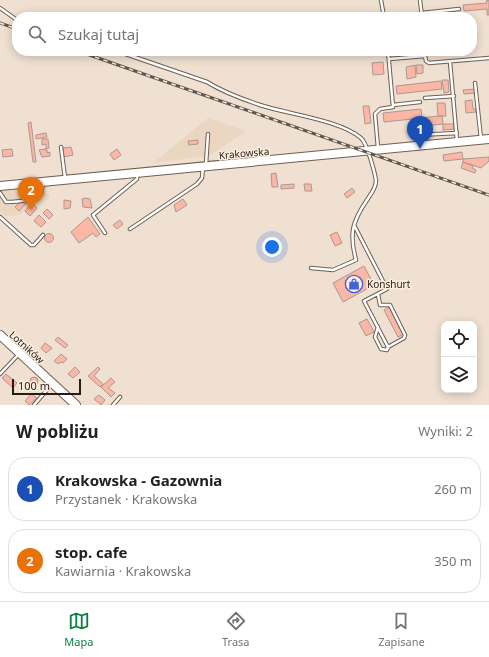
<!DOCTYPE html>
<html lang="pl">
<meta charset="utf-8">
<style>
body{margin:0;font-family:"Noto Sans",sans-serif;background:#f6f6f6;color:#202124}
.controls{position:absolute;right:12px;bottom:12px;display:grid;overflow:hidden;border-radius:8px;box-shadow:0 2px 10px #0003}
.controls button{width:36px;height:36px;display:grid;place-items:center;padding:0;border:0;border-bottom:1px solid #e0e0e0;background:#fff;color:#202124;font:20px sans-serif}
.scale{position:absolute;left:12px;bottom:10px;width:69px;box-sizing:border-box;padding-left:4px;border:2px solid #221d17;border-top:0;font-size:11px;line-height:14px;white-space:nowrap;color:#221d17;-webkit-text-stroke:3px #fdedde;paint-order:stroke}
.you{position:absolute;left:272px;top:247px;width:14px;height:14px;margin:-10px;border:3px solid #fff;border-radius:50%;background:#1a73e8;box-shadow:0 0 0 6px #1a73e833}
.badge{display:grid;place-items:center;width:26px;height:26px;border-radius:50%;background:#0b8043;color:#fff;font-size:13px;font-weight:700}
.pin{position:absolute;translate:-50% -33px;filter:drop-shadow(0 1px 2px #0008)}
.pin::after{content:'';position:absolute;top:21px;width:14px;height:12px;background:inherit;clip-path:polygon(0 0,100% 0,50% 100%)}
.list{margin:0;padding:0;list-style:none}
h2{display:flex;justify-content:space-between;align-items:center;height:52px;margin:0;padding:0 16px;font-size:17px}
h2 small{font-size:13px;font-weight:400;color:#757577}
.list li{display:grid;grid-template-columns:26px 1fr auto;gap:12px;align-items:center;box-sizing:border-box;height:64px;margin:0 8px 8px;padding:0 8px;border:1px solid #e0e0e0;border-radius:16px}
.list b{display:block;font-size:15px;white-space:nowrap}
.list p{margin:0;font-size:13px;white-space:nowrap;color:#757577}
.list em{font-size:13px;font-style:normal;color:#757577}
.icon{flex:none;width:22px;height:22px;fill:none;stroke:currentColor;stroke-width:2;stroke-linecap:round;stroke-linejoin:round}
.map{position:relative;flex:none;width:489px;height:405px;overflow:hidden}
.search{position:absolute;background:#fff;box-shadow:0 2px 10px #0003;left:12px;right:12px;top:12px;height:44px;display:flex;align-items:center;gap:10px;box-sizing:border-box;padding:0 14px;border-radius:16px;color:#757577;font-size:15px}
.sheet{height:196px;background:#fff}
nav{display:flex;justify-content:space-around;align-items:center;box-sizing:border-box;height:56px;border-top:1px solid #e0e0e0;background:#fff;font-size:11px;color:#757577}
nav a{display:grid;justify-items:center;gap:2px}
nav .on{color:#0b8043}
.map>svg:first-child{display:block}
.built{fill:#ebd6c1}
.building{fill:#fbb7a5;stroke:#ad9792}
.lines{fill:none;stroke-linecap:round;stroke-linejoin:round}
.lane-casing{stroke:#6d6053;stroke-width:4.5}
.secondary-casing{stroke:#6d6053;stroke-width:10}
.lane{stroke:#fff;stroke-width:2.5}
.secondary{stroke:#fff;stroke-width:8}
.rail-casing{stroke:#5e564d;stroke-width:3}
.rail{stroke:#fdedde;stroke-width:1.5;stroke-dasharray:4.5;stroke-linecap:butt}
.labels{text-anchor:middle;dominant-baseline:central;stroke-width:3;stroke-linejoin:round;paint-order:stroke}
.street-label{font-size:10px;fill:#221d17;stroke:#fdedde}
.poi-label{font-size:10px;fill:#221d17;stroke:#fdedde;text-anchor:start}
</style>
<div class="map">
<svg width="489" height="405" viewBox="0 0 489 405">
<rect width="100%" height="100%" fill="#efe0d1"/>
<!-- built -->
<path class="built" d="M 208,118 L 246,131 L 209,156 L 153,163 Z
M 47,185 L 44,190 L 49,195 L 49,198 L 30,217 L 23,211 L 20,215 L 5,216 L 0,211 L 0,189 Z"/>
<!-- building -->
<path class="building" d="M 489,0 L 489,15 L 487,15 L 487,9 L 464,11 L 463,5 L 487,3 L 486,1 Z
M 383,62 L 384,74 L 373,75 L 372,63 Z
M 415,65 L 416,77 L 407,79 L 406,67 Z
M 416,65 L 423,65 L 423,73 L 417,74 Z
M 442,80 L 448,80 L 449,92 L 444,93 Z
M 441,81 L 442,89 L 397,94 L 396,86 Z
M 474,89 L 475,93 L 464,94 L 463,90 Z
M 472,100 L 473,109 L 475,109 L 476,112 L 466,113 L 465,101 Z
M 437,103 L 445,103 L 446,116 L 438,116 Z
M 363,106 L 369,106 L 371,123 L 365,124 Z
M 421,109 L 422,118 L 384,122 L 383,113 Z
M 438,116 L 442,116 L 443,124 L 423,126 L 422,118 Z
M 31,122 L 36,162 L 33,162 L 28,123 Z
M 443,124 L 454,124 L 454,129 L 443,130 Z
M 46,133 L 47,137 L 36,139 L 36,135 Z
M 42,139 L 48,139 L 49,148 L 46,149 L 46,144 L 42,145 Z
M 198,140 L 198,144 L 189,145 L 188,141 Z
M 71,147 L 73,155 L 64,157 L 63,148 Z
M 12,149 L 13,156 L 3,157 L 2,150 Z
M 44,149 L 47,150 L 47,153 L 50,152 L 50,156 L 42,157 L 39,150 Z
M 117,149 L 121,155 L 114,160 L 110,154 Z
M 462,152 L 463,159 L 444,161 L 443,155 Z
M 489,157 L 489,161 L 481,168 L 463,162 L 463,159 Z
M 463,162 L 473,166 L 472,168 L 476,170 L 475,173 L 461,168 Z
M 276,173 L 278,187 L 272,187 L 271,174 Z
M 294,184 L 294,188 L 281,189 L 281,185 Z
M 304,184 L 311,184 L 312,191 L 305,191 Z
M 352,188 L 355,192 L 347,198 L 344,194 Z
M 28,194 L 32,197 L 19,211 L 15,207 Z
M 85,198 L 90,199 L 92,208 L 83,207 L 82,199 Z
M 183,199 L 187,205 L 176,212 L 174,205 Z
M 64,200 L 71,201 L 70,208 L 64,209 Z
M 32,203 L 37,208 L 30,216 L 25,211 Z
M 47,209 L 53,215 L 49,219 L 43,213 Z
M 39,215 L 46,222 L 41,227 L 34,221 Z
M 88,217 L 100,234 L 96,237 L 93,233 L 79,243 L 71,232 Z
M 120,220 L 123,224 L 117,229 L 113,225 Z
M 337,232 L 342,243 L 335,246 L 330,235 Z
M44.5 238a4.5 4.5 0 1 1 9 0a4.5 4.5 0 1 1-9 0Z
M 364,266 L 374,285 L 343,302 L 333,283 Z
M 389,307 L 404,334 L 398,337 L 384,310 Z
M 367,319 L 374,332 L 366,336 L 359,323 Z
M 58,337 L 68,345 L 65,348 L 55,340 Z
M 45,343 L 52,348 L 46,353 L 41,348 Z
M 61,354 L 67,359 L 63,363 L 61,362 L 58,364 L 54,361 Z
M 75,367 L 80,372 L 73,378 L 68,374 Z
M 98,367 L 100,369 L 94,376 L 103,384 L 100,387 L 88,376 Z
M 6,374 L 17,383 L 13,388 L 2,378 Z
M30 381a4 4 0 1 1 8 0a4 4 0 1 1-8 0Z
M 111,378 L 115,382 L 108,388 L 115,393 L 111,397 L 101,387 Z
M 31,394 L 37,398 L 29,405 L 25,401 Z
M 99,395 L 105,400 L 101,405 L 94,399 Z"/>
<g class="lines">
<defs>
<path id="lane" d="M 381,0 L 384,17
M 420,0 L 422,17
M 0,8 L 17,20
M 422,13 L 459,9
M 117,51 L 207,82 C 223,92 242,99 260,105 C 287,114 340,120 361,138 C 367,143 375,173 376,181 C 376,188 371,194 367,200 C 352,222 349,234 356,260 L 333,270 L 311,268
M 425,51 L 425,56
M 389,59 L 425,56 L 426,61 L 429,63 L 489,58
M 450,62 L 457,141
M 475,83 L 481,139
M 425,98 L 454,96
M 393,105 L 420,102
M 418,135 L 457,133
M 61,147 L 65,178
M 378,148 L 375,114 L 380,109 L 393,107 L 388,51
M 206,164 L 208,134
M 0,193 L 6,202 C 19,202 31,201 41,194 L 43,183
M 0,217 L 31,245 L 34,245 L 43,235
M 354,225 L 387,289 L 364,301 L 388,347 L 387,350 L 381,349 L 375,337 L 378,327
M 130,229 L 197,184 L 202,178 L 203,167
M 105,233 L 93,215 L 137,179 L 137,174
M 378,294 L 380,305 L 390,305 L 405,335 L 404,338 L 388,347
M 0,374 L 19,354
M 34,405 L 52,384
M 113,405 L 120,397"/>
<path id="secondary" d="M 0,186 L 489,139
M 0,335 L 76,405"/>
</defs>
<!-- lane casing -->
<use href="#lane" class="lane-casing"/>
<!-- secondary casing -->
<use href="#secondary" class="secondary-casing"/>
<!-- lane -->
<use href="#lane" class="lane"/>
<!-- secondary -->
<use href="#secondary" class="secondary"/>
<defs>
<path id="rail" d="M 0,23 L 17,29
M 78,51 L 489,195"/>
</defs>
<!-- rail casing -->
<use href="#rail" class="rail-casing"/>
<!-- rail -->
<use href="#rail" class="rail"/>
</g>
<!-- icons -->
<defs>
<symbol id="shop-ring" viewBox="-11 -11 22 22"><circle r="9.5" fill="#fdedde" stroke="#4264d7" stroke-width="1.5"/><path d="M-5-2.5h2.3a2.7 3.5 0 0 1 5.4 0H5L5.5 6h-11ZM-1.5-2.5h3a1.5 2.3 0 0 0-3 0Z" fill="#4264d7"/></symbol>
</defs>
<g fill-rule="evenodd">
<use href="#shop-ring" x="344" y="274" width="20" height="20"/>
</g>
<g class="labels">
<!-- street labels -->
<g class="street-label">
<text transform="translate(244 153) rotate(-5)">Krakowska</text>
<text transform="translate(27 347) rotate(42)">Lotników</text>
</g>
<!-- poi labels -->
<g class="poi-label">
<text x="367" y="284">Konshurt</text>
</g>
</g>
</svg>
<div class="controls">
<button><svg class="icon" aria-label="locate" viewBox="0 0 24 24"><circle cx="12" cy="12" r="6"/><path d="M12 2v4M12 18v4M2 12h4M18 12h4"/></svg></button>
<button><svg class="icon" aria-label="layers" viewBox="0 0 24 24"><path d="M12 4l9 5-9 5-9-5zM3 14l9 5 9-5"/></svg></button>
</div>
<div class="scale">100 m</div>
<div class="you"></div>
<div class="pin badge" style="left:420px;top:149px;background:#1a4fb4">1</div>
<div class="pin badge" style="left:31px;top:210px;background:#e8710a">2</div>
<div class="search"><svg class="icon" aria-label="search" viewBox="0 0 24 24"><circle cx="10" cy="10" r="6"/><path d="M15 15l6 6"/></svg>Szukaj tutaj</div>
</div>
<section class="sheet">
<h2>W pobliżu<small>Wyniki: 2</small></h2>
<ul class="list">
<li><span class="badge" style="background:#1a4fb4">1</span><div><b>Krakowska - Gazownia</b><p>Przystanek · Krakowska</p></div><em>260 m</em></li>
<li><span class="badge" style="background:#e8710a">2</span><div><b>stop. cafe</b><p>Kawiarnia · Krakowska</p></div><em>350 m</em></li>
</ul>
</section>
<nav>
<a class="on"><svg class="icon" aria-label="map" viewBox="0 0 24 24"><path d="M3 6l6-2 6 2 6-2v14l-6 2-6-2-6 2zM9 4v14M15 6v14"/></svg>Mapa</a>
<a><svg class="icon" aria-label="directions" viewBox="0 0 24 24"><path d="M12 3l9 9-9 9-9-9zM9 14v-3h6M13 9l2 2-2 2"/></svg>Trasa</a>
<a><svg class="icon" aria-label="saved" viewBox="0 0 24 24"><path d="M7 4h10v16l-5-4-5 4z"/></svg>Zapisane</a>
</nav>
